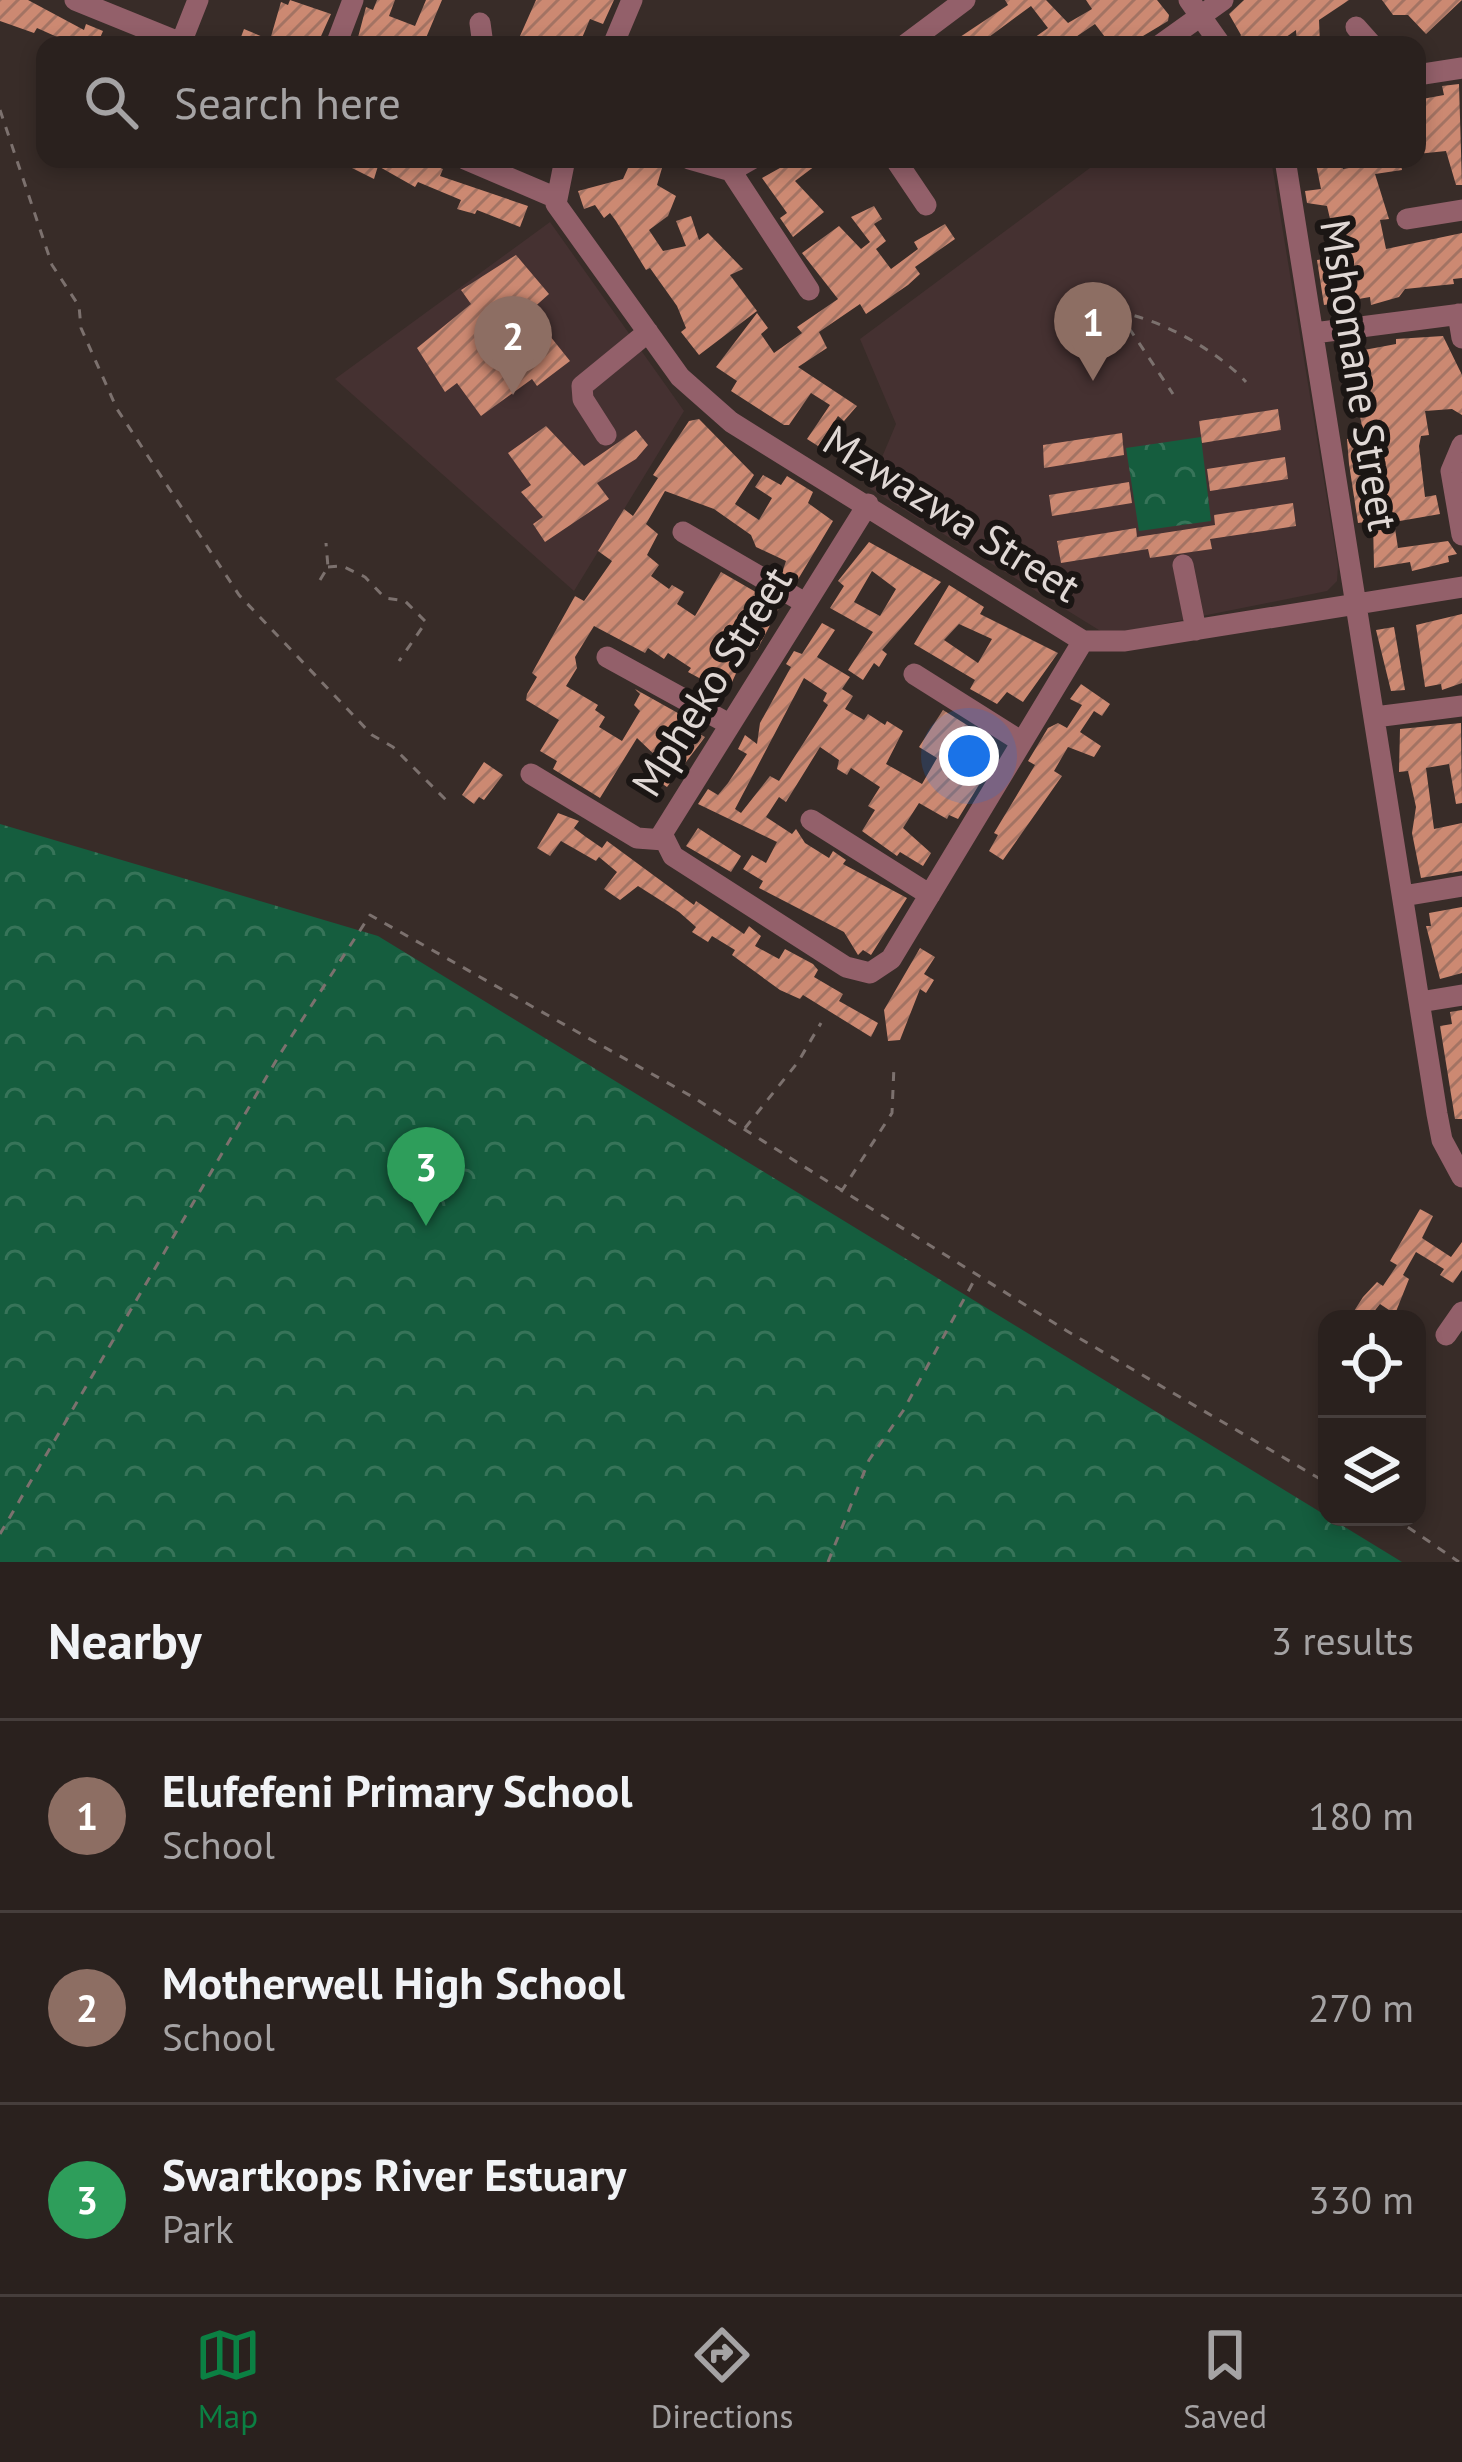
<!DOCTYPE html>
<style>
body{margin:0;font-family:"PT Sans",sans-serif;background:#322927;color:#f1f3f6}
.controls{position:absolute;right:36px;bottom:36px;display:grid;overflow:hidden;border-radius:24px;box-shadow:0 6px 18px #0003}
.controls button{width:108px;height:108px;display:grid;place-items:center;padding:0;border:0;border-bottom:3px solid #463e3c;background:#2a211e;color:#f1f3f6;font:60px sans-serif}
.you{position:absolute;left:969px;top:756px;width:42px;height:42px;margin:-30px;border:9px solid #fff;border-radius:50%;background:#1a73e8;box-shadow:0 0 0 18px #1a73e833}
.badge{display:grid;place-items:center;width:78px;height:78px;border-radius:50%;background:#0b8043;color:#fff;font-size:39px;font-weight:700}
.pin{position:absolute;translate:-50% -99px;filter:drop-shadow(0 3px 6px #0008)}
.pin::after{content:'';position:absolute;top:63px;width:42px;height:36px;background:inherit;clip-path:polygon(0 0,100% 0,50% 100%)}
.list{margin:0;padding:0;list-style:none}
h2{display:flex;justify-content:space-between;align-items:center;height:156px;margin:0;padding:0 48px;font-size:51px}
h2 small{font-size:39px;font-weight:400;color:#a5a3a4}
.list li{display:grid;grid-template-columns:78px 1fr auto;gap:36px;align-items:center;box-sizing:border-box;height:192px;padding:0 48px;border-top:3px solid #463e3c}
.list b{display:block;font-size:45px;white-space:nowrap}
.list p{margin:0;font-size:39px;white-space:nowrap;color:#a5a3a4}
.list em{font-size:39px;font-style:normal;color:#a5a3a4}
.icon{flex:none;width:66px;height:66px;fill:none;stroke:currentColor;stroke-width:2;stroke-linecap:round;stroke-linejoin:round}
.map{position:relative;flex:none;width:1462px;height:1562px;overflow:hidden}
.search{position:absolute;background:#2a211e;box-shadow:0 6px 18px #0003;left:36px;right:36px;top:36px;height:132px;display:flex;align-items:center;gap:30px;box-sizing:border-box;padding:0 42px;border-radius:24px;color:#a5a3a4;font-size:45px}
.sheet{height:732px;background:#2a211e}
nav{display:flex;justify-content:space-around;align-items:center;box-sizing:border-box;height:168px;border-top:3px solid #463e3c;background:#2a211e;font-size:33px;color:#a5a3a4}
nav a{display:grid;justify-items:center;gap:6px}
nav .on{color:#0b8043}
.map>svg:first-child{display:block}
.education{fill:#453131}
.forest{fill:url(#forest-crowns)}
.building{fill:url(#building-hatch);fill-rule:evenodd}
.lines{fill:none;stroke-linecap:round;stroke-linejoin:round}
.path{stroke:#7c716e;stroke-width:3;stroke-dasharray:9 9;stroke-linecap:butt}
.minor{stroke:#93606a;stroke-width:21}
.labels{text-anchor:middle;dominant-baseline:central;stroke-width:12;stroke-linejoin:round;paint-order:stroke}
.street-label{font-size:42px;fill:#e0d8d5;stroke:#1b1614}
</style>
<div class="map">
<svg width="1462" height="1562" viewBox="0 0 1462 1562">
<defs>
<pattern id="forest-crowns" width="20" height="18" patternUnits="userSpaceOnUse" patternTransform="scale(3)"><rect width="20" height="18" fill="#155d3e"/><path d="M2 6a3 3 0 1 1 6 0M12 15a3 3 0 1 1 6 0" fill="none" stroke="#377459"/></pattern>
<pattern id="building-hatch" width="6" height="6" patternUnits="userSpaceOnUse" patternTransform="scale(3)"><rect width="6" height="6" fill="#cc8972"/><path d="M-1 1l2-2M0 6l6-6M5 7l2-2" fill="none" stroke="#a37363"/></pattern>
</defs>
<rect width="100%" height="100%" fill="#382c28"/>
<!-- education -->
<path class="education" d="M 1102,159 L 1271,159 L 1338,566 L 1337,581 L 1327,591 L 1107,635 L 869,488 L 896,424 L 860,339 Z
M 550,222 L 684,411 L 574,591 L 335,379 Z"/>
<!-- forest -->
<path class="forest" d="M 1201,437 L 1211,521 L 1139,531 L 1126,448 Z
M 0,824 L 378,936 L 1402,1562 L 0,1562 Z"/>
<!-- building -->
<path class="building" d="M 0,0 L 28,0 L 84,30 L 86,24 L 103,31 L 97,45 L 75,45 L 37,28 L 34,33 L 0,21 Z
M 290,0 L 331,14 L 317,45 L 238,45 L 244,29 L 270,40 L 281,2 L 288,5 Z
M 377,0 L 395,0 L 389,16 L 415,26 L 426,0 L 442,0 L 423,45 L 356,45 L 366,7 L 373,10 Z
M 536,0 L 614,0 L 603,24 L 590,19 L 579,45 L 516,45 Z
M 1005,0 L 1046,0 L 1068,23 L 1092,9 L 1086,0 L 1157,0 L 1169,15 L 1168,21 L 1128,45 L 1111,45 L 1095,24 L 1064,45 L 1059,39 L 1052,45 L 1024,45 L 1048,28 L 1031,6 L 989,37 L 995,45 L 948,45 L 1008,5 Z
M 1244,0 L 1349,0 L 1319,20 L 1320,45 L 1297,45 L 1296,30 L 1275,45 L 1236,45 L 1241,35 L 1229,14 Z
M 1382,0 L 1462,0 L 1426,34 L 1408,15 L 1393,15 Z
M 1459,84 L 1462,185 L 1456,185 L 1446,151 L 1417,154 L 1417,100 L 1444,95 L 1442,86 Z
M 334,159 L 416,159 L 443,169 L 440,176 L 528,206 L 520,227 L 477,210 L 475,214 L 457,209 L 461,200 L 418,182 L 415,187 L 378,166 L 374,179 Z
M 632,159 L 662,168 L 657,185 L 676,196 L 668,216 L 649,230 L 663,251 L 686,246 L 676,221 L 691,216 L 699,240 L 708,233 L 743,269 L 730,275 L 757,311 L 699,355 L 681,332 L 686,328 L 677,306 L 650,268 L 646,270 L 616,221 L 610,213 L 604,218 L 595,205 L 584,209 L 578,191 L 623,179 Z
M 796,159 L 810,159 L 815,166 L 795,181 L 824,212 L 793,237 L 780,218 L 787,213 L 762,178 Z
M 1315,159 L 1341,159 L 1343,169 L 1400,159 L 1402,170 L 1375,174 L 1389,219 L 1380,220 L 1386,249 L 1462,233 L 1462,278 L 1453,279 L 1454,284 L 1405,289 L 1399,297 L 1371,305 L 1370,297 L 1324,305 L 1317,260 L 1339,257 L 1327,206 L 1307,203 L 1305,191 L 1321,189 Z
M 874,206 L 882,219 L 874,224 L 886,241 L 876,249 L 891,269 L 918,249 L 914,242 L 945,224 L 955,239 L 915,267 L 920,274 L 908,285 L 866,314 L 860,304 L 819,332 L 827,348 L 798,367 L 857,406 L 844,421 L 838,416 L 818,446 L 807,439 L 830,405 L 811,393 L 789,425 L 784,425 L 731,391 L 737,381 L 716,367 L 757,313 L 768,328 L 761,334 L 774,353 L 802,333 L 797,327 L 838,299 L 802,253 L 839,226 L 861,249 L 870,242 L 851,217 Z
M 516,255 L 549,294 L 530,311 L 570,361 L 537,386 L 532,379 L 481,416 L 457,383 L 445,392 L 417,348 L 471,304 L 461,290 Z
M 1443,336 L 1462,375 L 1462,415 L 1452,409 L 1425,411 L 1429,435 L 1421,436 L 1419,446 L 1425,497 L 1436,495 L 1440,514 L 1394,522 L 1398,548 L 1448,541 L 1457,554 L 1448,556 L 1449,562 L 1412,571 L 1410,562 L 1374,568 L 1373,521 L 1358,523 L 1349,464 L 1347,439 L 1364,437 L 1348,353 L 1396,344 L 1396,339 Z
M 1278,409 L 1281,430 L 1202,443 L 1199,421 Z
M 699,419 L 754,475 L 735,504 L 759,520 L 772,498 L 755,487 L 763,475 L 781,485 L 787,476 L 813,492 L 808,503 L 833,521 L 797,581 L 782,573 L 786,561 L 756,547 L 751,535 L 714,509 L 665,491 L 646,524 L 658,534 L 647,555 L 659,565 L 651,576 L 669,589 L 672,585 L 684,592 L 677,604 L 695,616 L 721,572 L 780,606 L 757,650 L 749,645 L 727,693 L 688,672 L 691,668 L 668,653 L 664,659 L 648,648 L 645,653 L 594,626 L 575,657 L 577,668 L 566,686 L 598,705 L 595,710 L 605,717 L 599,727 L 622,741 L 640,711 L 634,705 L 640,694 L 635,689 L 701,726 L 696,732 L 705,737 L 667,787 L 651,776 L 660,760 L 637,738 L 600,798 L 553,769 L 557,761 L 540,751 L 559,720 L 526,700 L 527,694 L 537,677 L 532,673 L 575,596 L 584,601 L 612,561 L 598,551 L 624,509 L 633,516 L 658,478 L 653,475 L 689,421 Z
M 546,426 L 584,466 L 636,430 L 648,445 L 636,459 L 597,483 L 609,499 L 545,542 L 533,524 L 543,517 L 521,492 L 531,485 L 508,453 Z
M 1122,433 L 1124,455 L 1044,468 L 1043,445 Z
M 1285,457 L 1288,479 L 1210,491 L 1207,469 Z
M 1129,482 L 1132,503 L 1052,516 L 1049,495 Z
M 1293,503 L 1296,526 L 1210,539 L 1212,549 L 1150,558 L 1148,549 L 1061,563 L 1057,541 L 1136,528 L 1137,537 L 1215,525 L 1214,515 Z
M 869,542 L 941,582 L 882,650 L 887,654 L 879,667 L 874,663 L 863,680 L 848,670 L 873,632 L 830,608 L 844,586 L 838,581 ZM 872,571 L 896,589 L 880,616 L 854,602 Z
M 949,585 L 984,607 L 980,614 L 1058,653 L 1023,702 L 1007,692 L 997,704 L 970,689 L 975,680 L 914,644 ZM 959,624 L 992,639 L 978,663 L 944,640 Z
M 1462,614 L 1462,683 L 1442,690 L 1441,684 L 1425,687 L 1416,625 Z
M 822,623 L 835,630 L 817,657 L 850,677 L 842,689 L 853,696 L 845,709 L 864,720 L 868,714 L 885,725 L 887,721 L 903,731 L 886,764 L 922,784 L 937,758 L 919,747 L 943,710 L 994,742 L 983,760 L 985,775 L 958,819 L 949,815 L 947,819 L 919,803 L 903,828 L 931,853 L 923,866 L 900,852 L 897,856 L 862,831 L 875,810 L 868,806 L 880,787 L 851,768 L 847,775 L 837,769 L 839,760 L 820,747 L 786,802 L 779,797 L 766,817 L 792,834 L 796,829 L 805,843 L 829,858 L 833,851 L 846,860 L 843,864 L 907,898 L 871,955 L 863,950 L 858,955 L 844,932 L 759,888 L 763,881 L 743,869 L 752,855 L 766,863 L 777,842 L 698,804 L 708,789 L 718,795 L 728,783 L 747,754 L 738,749 L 745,735 L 757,744 L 760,723 L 791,667 L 786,664 L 794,651 L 802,654 ZM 804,678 L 827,693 L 823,701 L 828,705 L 779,781 L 770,776 L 741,813 L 735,809 Z
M 1394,627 L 1405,690 L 1391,691 L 1376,630 Z
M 1081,684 L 1110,704 L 1102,716 L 1094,711 L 1080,732 L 1101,746 L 1094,757 L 1068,747 L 1054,771 L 1062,776 L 1003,860 L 989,851 L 998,835 L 994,833 L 1035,765 L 1028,761 L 1048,728 L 1058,723 L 1067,728 L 1082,705 L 1070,699 Z
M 1461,723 L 1462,803 L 1456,804 L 1449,764 L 1426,768 L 1434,829 L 1462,823 L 1462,871 L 1421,878 L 1412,833 L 1416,807 L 1408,771 L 1399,772 L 1400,729 Z
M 484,762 L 503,775 L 484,800 L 479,797 L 474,804 L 462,795 Z
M 558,813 L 579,821 L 574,828 L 586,837 L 602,848 L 607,841 L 694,905 L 696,901 L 744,934 L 749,926 L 761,936 L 755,946 L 779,959 L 785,949 L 813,964 L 818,970 L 814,977 L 843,994 L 839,1001 L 878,1023 L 871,1037 L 803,995 L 800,999 L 780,990 L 732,955 L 735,950 L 712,936 L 708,942 L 692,932 L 696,927 L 679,912 L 638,886 L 620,900 L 604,889 L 617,872 L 599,857 L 596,861 L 561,841 L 550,856 L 537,848 Z
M 698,828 L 741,856 L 731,872 L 686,846 Z
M 1462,907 L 1462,973 L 1440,979 L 1426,926 L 1431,926 L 1429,913 Z
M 920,948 L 935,957 L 924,974 L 934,980 L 926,993 L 920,989 L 900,1040 L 888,1041 L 884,1010 Z
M 1462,1010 L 1462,1119 L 1455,1119 L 1440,1026 L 1452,1024 L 1450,1012 Z
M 1420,1209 L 1433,1216 L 1422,1238 L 1451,1257 L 1462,1242 L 1462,1270 L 1453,1283 L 1440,1275 L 1444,1269 L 1416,1252 L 1403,1275 L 1409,1279 L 1395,1314 L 1380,1304 L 1368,1319 L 1349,1319 L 1363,1297 L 1377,1282 L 1383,1286 L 1397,1265 L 1390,1261 Z"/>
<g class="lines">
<!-- path -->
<path class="path" d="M 0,110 L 52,265 L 79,306 L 81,328 L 117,409 L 239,595 L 372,735 L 393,747 L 448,802
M 1117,312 C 1159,318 1218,351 1246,382
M 1119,313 L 1173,394
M 328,567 L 342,566 L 365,577 L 385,598 L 405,601 L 426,622 L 399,661
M 320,580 L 328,567 L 326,543
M 745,1128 L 798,1062 L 821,1023
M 841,1192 L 892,1113 L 894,1066
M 1393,1517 L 1459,1562
M 0,1534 L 280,1054 L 370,915 L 691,1096 L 1067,1331 L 1327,1483
M 828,1562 L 869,1460 L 903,1411 L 976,1277"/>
<!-- minor -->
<path class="minor" d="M 75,0 L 186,45
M 1189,0 L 1221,45
M 480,23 L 483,45
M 1356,27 L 1372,45
M 181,43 L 198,0
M 336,45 L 353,0
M 613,45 L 632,0
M 905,45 L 965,0
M 1160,45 L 1223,0
M 1417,75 L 1462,68
M 465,159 L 554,197
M 565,159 L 556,204 L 680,377 L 731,422 L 1083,641 L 1125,641 L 1462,587
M 689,159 L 731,171 L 752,159
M 895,159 L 926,205
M 1285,159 L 1437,1114 L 1442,1140 L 1462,1177
M 731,171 L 809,290
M 1407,219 L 1462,210
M 1458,314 L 1462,338
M 1314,333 L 1462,314
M 606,435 L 583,399 L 582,386 L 648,332
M 1462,445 L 1451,471 L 1462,535
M 868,504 L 662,834 L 673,856 L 846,967 L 870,973 L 891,959 L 1083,641
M 683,532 L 805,603
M 1183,565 L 1196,630
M 607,657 L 729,724
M 914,674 L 1022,742
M 1375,717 L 1462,706
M 531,774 L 637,838 L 664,840
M 811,820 L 930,895
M 1403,896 L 1462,886
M 1420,1002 L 1462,995
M 1446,1335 L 1462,1312"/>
</g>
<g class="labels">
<!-- street labels -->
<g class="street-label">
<text transform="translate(1360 375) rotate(81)">Mshomane Street</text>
<text transform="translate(952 513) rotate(32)">Mzwazwa Street</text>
<text transform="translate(711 681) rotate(-58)">Mpheko Street</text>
</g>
</g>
</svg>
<div class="controls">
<button><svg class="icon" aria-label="locate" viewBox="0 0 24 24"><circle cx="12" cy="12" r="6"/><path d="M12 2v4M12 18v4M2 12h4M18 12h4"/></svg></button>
<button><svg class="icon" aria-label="layers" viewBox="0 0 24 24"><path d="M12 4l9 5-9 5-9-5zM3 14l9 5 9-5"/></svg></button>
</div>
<div class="you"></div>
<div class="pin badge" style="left:1093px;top:381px;background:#8d6e63">1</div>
<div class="pin badge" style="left:513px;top:395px;background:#8d6e63">2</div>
<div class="pin badge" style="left:426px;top:1226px;background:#2e9e5b">3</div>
<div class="search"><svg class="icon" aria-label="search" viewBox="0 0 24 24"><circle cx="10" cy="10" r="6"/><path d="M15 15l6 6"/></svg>Search here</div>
</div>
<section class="sheet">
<h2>Nearby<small>3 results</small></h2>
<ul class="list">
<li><span class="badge" style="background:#8d6e63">1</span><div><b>Elufefeni Primary School</b><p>School</p></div><em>180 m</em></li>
<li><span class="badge" style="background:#8d6e63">2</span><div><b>Motherwell High School</b><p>School</p></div><em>270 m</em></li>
<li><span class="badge" style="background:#2e9e5b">3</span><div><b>Swartkops River Estuary</b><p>Park</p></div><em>330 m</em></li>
</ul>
</section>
<nav>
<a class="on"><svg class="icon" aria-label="map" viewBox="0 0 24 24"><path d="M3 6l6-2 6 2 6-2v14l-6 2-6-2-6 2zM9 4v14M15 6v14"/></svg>Map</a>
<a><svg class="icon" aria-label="directions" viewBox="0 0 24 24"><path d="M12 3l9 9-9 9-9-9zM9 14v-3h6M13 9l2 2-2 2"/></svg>Directions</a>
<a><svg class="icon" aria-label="saved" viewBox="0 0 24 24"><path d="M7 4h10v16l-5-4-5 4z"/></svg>Saved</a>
</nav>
